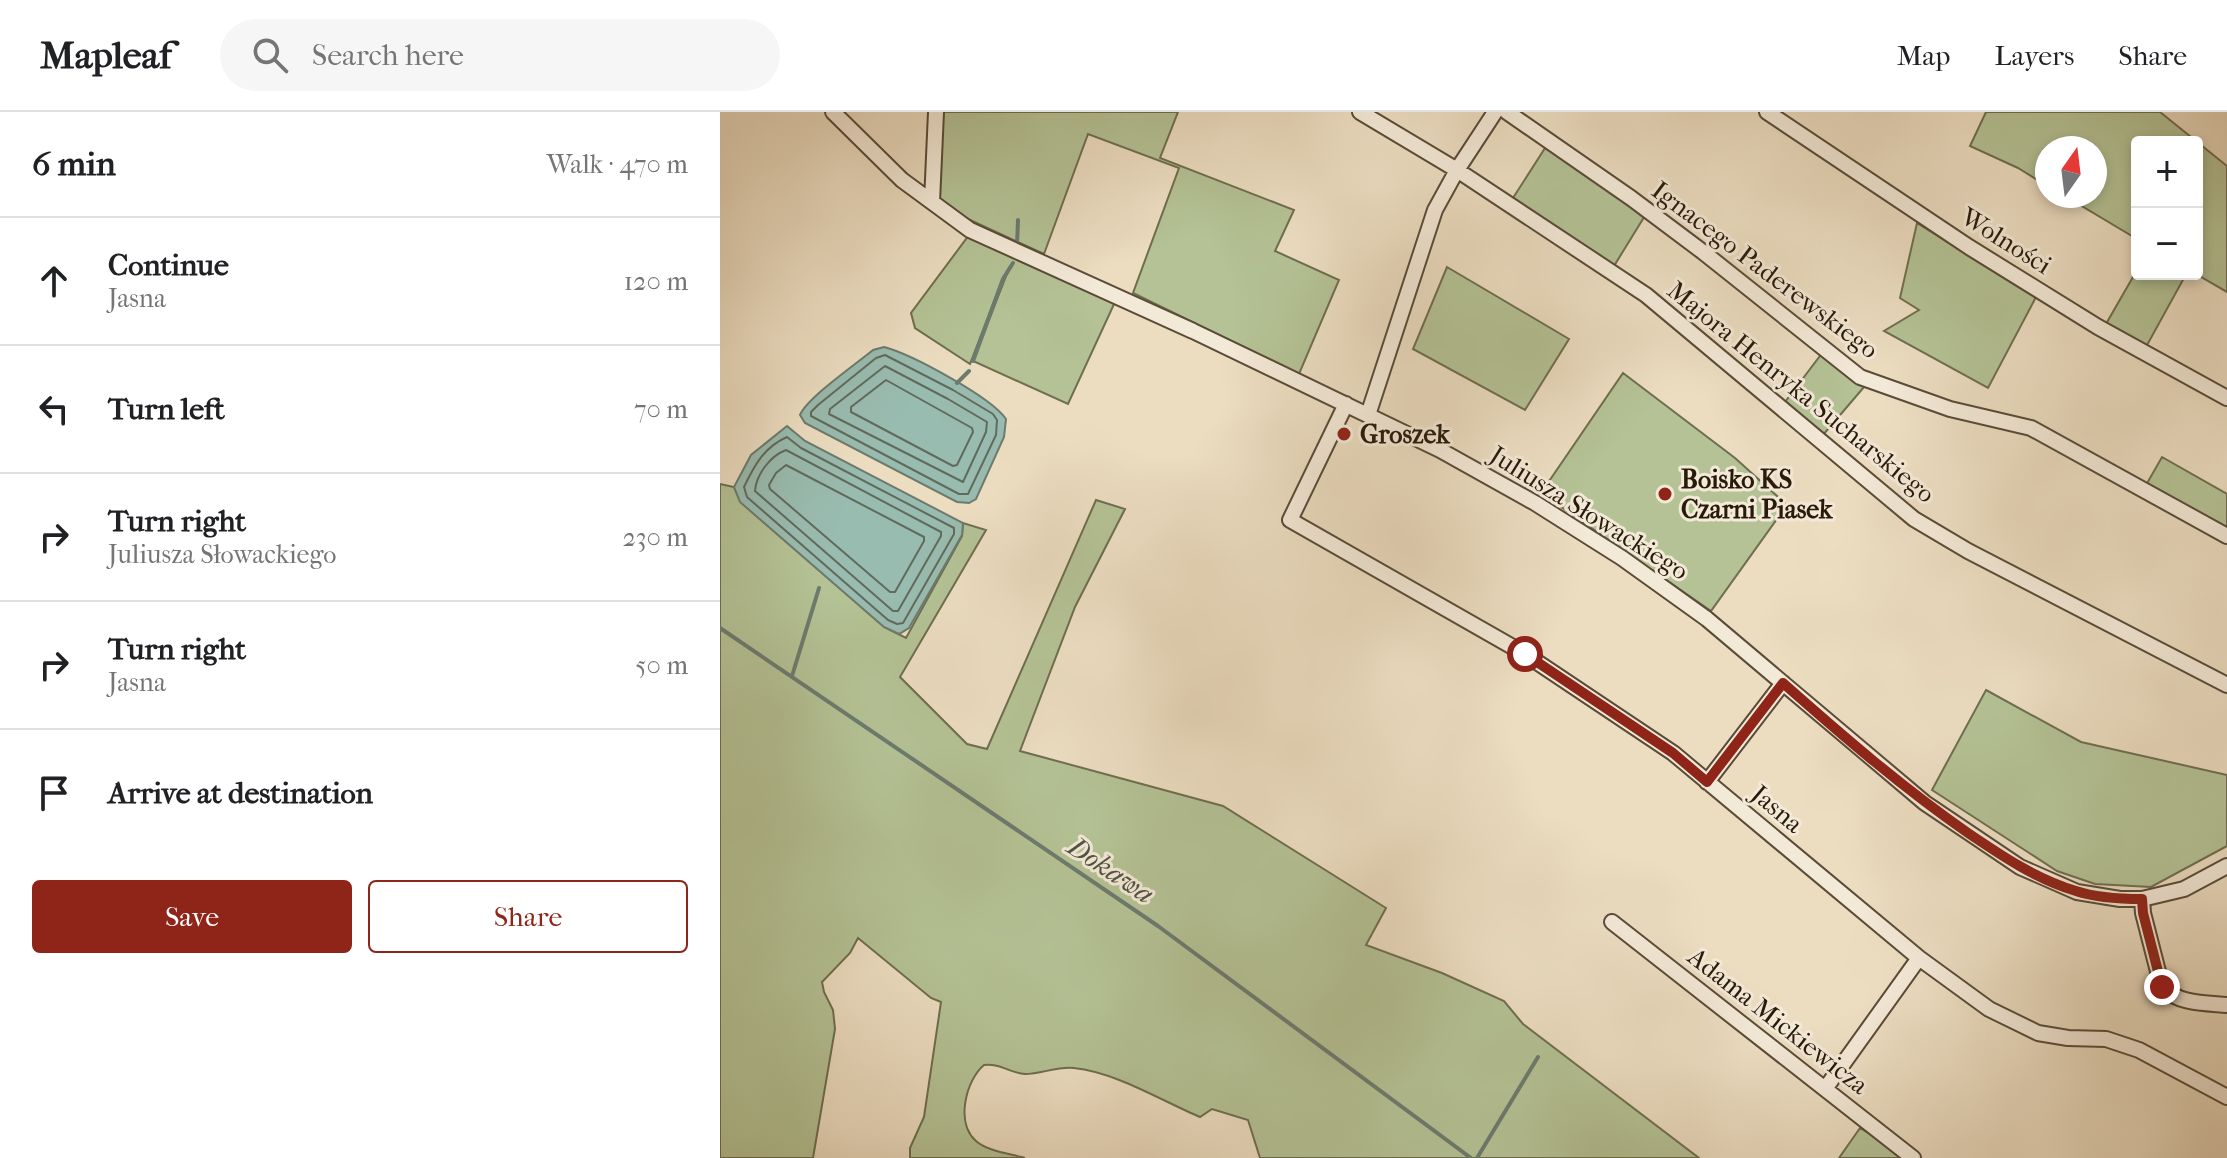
<!DOCTYPE html>
<meta charset="utf-8">
<style>
body{margin:0;font-family:"IM FELL French Canon",serif;background:#f6f6f6;color:#202124}
.controls{position:absolute;right:24px;top:24px;display:grid;overflow:hidden;border-radius:8px;box-shadow:0 4px 12px #0003}
.controls button{width:72px;height:72px;display:grid;place-items:center;padding:0;border:0;border-bottom:2px solid #e0e0e0;background:#fff;color:#202124;font:40px sans-serif}
.compass{position:absolute;left:1315px;top:24px;width:72px;height:72px;border-radius:50%;background:#fff;box-shadow:0 4px 12px #0003;rotate:14deg}
.stop{position:absolute;width:24px;height:24px;margin:-18px;border:6px solid #8f2418;border-radius:50%;background:#fff}
.stop.end{background:#8f2418;border-color:#fff;box-shadow:0 2px 8px #0008}
.list{margin:0;padding:0;list-style:none}
h2{display:flex;justify-content:space-between;align-items:center;height:104px;margin:0;padding:0 32px;font-size:34px}
h2 small{font-size:26px;font-weight:400;color:#757577}
.list li{display:grid;grid-template-columns:52px 1fr auto;gap:24px;align-items:center;box-sizing:border-box;height:128px;padding:0 32px;border-top:2px solid #e0e0e0}
.list b{display:block;font-size:30px;white-space:nowrap}
.list p{margin:0;font-size:26px;white-space:nowrap;color:#757577}
.list em{font-size:26px;font-style:normal;color:#757577}
.actions{display:flex;gap:16px;padding:24px 32px}
.actions a{flex:1;padding:18px 0;border:2px solid #8f2418;border-radius:8px;text-align:center;font-size:28px;color:#8f2418}
.actions .main{background:#8f2418;color:#fff}
.icon{flex:none;width:44px;height:44px;fill:none;stroke:currentColor;stroke-width:2;stroke-linecap:round;stroke-linejoin:round}
.map{position:relative;flex:none;width:1507px;height:1046px;overflow:hidden}
header{display:flex;align-items:center;gap:48px;box-sizing:border-box;height:112px;padding:0 40px;background:#fff;border-bottom:2px solid #e0e0e0}
header strong{font-size:38px}
nav{display:flex;gap:44px;margin-inline-start:auto;font-size:28px}
.search{width:560px;height:72px;background:#f6f6f6;display:flex;align-items:center;gap:20px;box-sizing:border-box;padding:0 28px;border-radius:44px;color:#757577;font-size:30px}
main{display:flex}
aside{flex:1;background:#fff}
.map>svg:first-child{display:block}
.green{fill:#b4c295;stroke:#6e6e50;stroke-width:2}
.water{fill:#99bcb0;stroke:#6c7b6e;stroke-width:2}
.lines{fill:none;stroke-linecap:round;stroke-linejoin:round}
.shore{stroke:#606b5d;stroke-width:2}
.stream{stroke:#6c7b6e;stroke-width:4}
.minor-casing{stroke:#594b38;stroke-width:18}
.minor{stroke:#f3e9d7;stroke-width:14}
.route{stroke:#8f2418;stroke-width:10}
.poi-dot{fill:#8f2418;stroke:#f3e9d7;stroke-width:3}
.labels{text-anchor:middle;dominant-baseline:central;stroke-width:6;stroke-linejoin:round;paint-order:stroke}
.street-label{font-size:26px;fill:#281a0a;stroke:#f3e9d7}
.poi-label{font-size:26px;font-weight:bold;fill:#281a0a;stroke:#f3e9d7;text-anchor:start}
.water-label{font-size:28px;font-style:italic;fill:#505344;stroke:#f3e9d7}
</style>
<header>
<strong>Mapleaf</strong>
<div class="search"><svg class="icon" aria-label="search" viewBox="0 0 24 24"><circle cx="10" cy="10" r="6"/><path d="M15 15l6 6"/></svg>Search here</div>
<nav><a>Map</a><a>Layers</a><a>Share</a></nav>
</header>
<main>
<aside>
<h2>6 min<small>Walk · 470 m</small></h2>
<ul class="list">
<li><svg class="icon" aria-label="ahead" viewBox="0 0 24 24"><path d="M12 20V5M6 11l6-6 6 6"/></svg><div><b>Continue</b><p>Jasna</p></div><em>120 m</em></li>
<li><svg class="icon" aria-label="left" viewBox="0 0 24 24"><path d="M17 20v-9H6M10 6l-5 5 5 5"/></svg><div><b>Turn left</b></div><em>70 m</em></li>
<li><svg class="icon" aria-label="right" viewBox="0 0 24 24"><path d="M7 20v-9h11M14 6l5 5-5 5"/></svg><div><b>Turn right</b><p>Juliusza Słowackiego</p></div><em>230 m</em></li>
<li><svg class="icon" aria-label="right" viewBox="0 0 24 24"><path d="M7 20v-9h11M14 6l5 5-5 5"/></svg><div><b>Turn right</b><p>Jasna</p></div><em>50 m</em></li>
<li><svg class="icon" aria-label="arrive" viewBox="0 0 24 24"><path d="M6 21V4h12l-3 4 3 4H6"/></svg><div><b>Arrive at destination</b></div></li>
</ul>
<div class="actions"><a class="main">Save</a><a>Share</a></div>
</aside>
<div class="map">
<svg width="1507" height="1046" viewBox="0 0 1507 1046">
<rect width="100%" height="100%" fill="#ecddc1"/>
<filter id="stains"><feTurbulence type="fractalNoise" baseFrequency=".0025" numOctaves="4"/><feColorMatrix values="0 0 0 0 .2 0 0 0 0 .09 0 0 0 0 .02 0 0 0 .5 -.17"/></filter>
<radialGradient id="worn" r=".72"><stop offset=".6" stop-color="#630" stop-opacity="0"/><stop offset="1" stop-color="#630" stop-opacity=".3"/></radialGradient>
<!-- green -->
<path class="green" d="M 221,0 L 458,0 L 440,46 L 574,98 L 555,139 L 619,168 L 579,262 L 413,181 L 459,56 L 368,22 L 324,142 L 248,107 L 218,88 Z
M 1266,0 L 1440,0 L 1507,54 L 1507,180 L 1476,162 L 1477,30 L 1417,30 L 1417,127 L 1345,84 L 1375,84 L 1375,36 L 1327,36 L 1327,74 L 1298,56 L 1250,34 Z
M 827,33 L 926,102 L 894,154 L 793,86 Z
M 1197,111 L 1316,185 L 1268,276 L 1164,219 L 1199,198 L 1180,186 Z
M 249,123 L 293,146 L 395,190 L 348,292 L 253,249 L 290,154 L 283,166 L 250,252 L 195,216 L 191,201 Z
M 727,155 L 849,227 L 805,298 L 693,237 Z
M 1417,158 L 1417,162 L 1457,162 L 1464,166 L 1426,235 L 1386,212 Z
M 1103,240 L 1144,275 L 1103,323 L 1065,290 Z
M 903,261 L 1015,346 L 1067,393 L 991,499 L 821,381 Z
M 1442,345 L 1507,382 L 1507,418 L 1426,373 Z
M 0,372 L 14,375 L 21,390 L 164,515 L 186,526 L 242,424 L 243,411 L 266,418 L 180,565 L 247,632 L 267,637 L 376,388 L 405,397 L 355,495 L 300,639 L 503,694 L 666,796 L 646,833 L 722,861 L 784,889 L 803,912 L 979,1046 L 540,1046 L 528,1008 L 492,997 L 480,1005 C 442,989 395,960 354,956 C 338,954 321,962 305,962 C 290,961 280,951 264,953 C 246,968 235,1011 256,1029 C 267,1039 291,1042 305,1046 L 190,1046 L 190,1036 L 204,1005 L 221,890 L 211,886 L 138,826 L 130,841 L 102,870 L 104,880 L 113,898 L 115,917 L 93,1046 L 0,1046 Z
M 1266,578 L 1361,630 L 1507,663 L 1507,734 L 1431,775 L 1375,772 L 1337,759 L 1212,678 Z
M 1140,1016 L 1185,1043 L 1183,1046 L 1119,1046 Z"/>
<!-- water -->
<path class="water" d="M 164,235 C 191,242 271,285 286,307 L 284,325 L 256,387 L 249,391 L 237,390 L 85,311 L 80,303 C 87,286 136,252 153,238 Z
M 67,314 L 85,329 L 243,411 L 242,423 L 189,516 L 179,522 L 164,515 L 20,390 L 14,375 L 31,343 Z"/>
<g class="lines">
<!-- shore -->
<path class="shore" d="M 165,243 L 233,278 L 273,302 L 277,308 L 276,323 L 248,382 L 239,382 L 91,304 L 91,300 L 98,293 L 156,246 Z
M 165,254 L 228,287 L 267,310 L 266,320 L 243,370 L 109,302 L 110,297 Z
M 166,268 L 252,316 L 253,320 L 237,353 L 233,354 L 131,300 L 131,295 Z
M 67,325 L 81,336 L 234,416 L 234,422 L 183,511 L 177,512 L 168,508 L 27,385 L 24,375 C 34,354 44,335 67,325 Z
M 66,338 L 221,420 L 221,424 L 178,499 L 173,499 L 35,379 C 36,363 50,344 66,338 Z
M 66,353 L 204,425 L 204,429 L 175,480 L 170,480 L 50,377 L 49,373 L 56,361 Z"/>
<!-- stream -->
<path class="stream" d="M 297,133 L 298,108
M 253,249 L 283,167 L 293,151
M 237,271 L 249,259
M 0,516 L 438,814 L 751,1046
M 72,564 L 99,476
M 757,1046 L 818,945"/>
<defs>
<path id="minor" d="M 113,0 L 182,68 L 250,118 L 473,219 L 720,338 L 815,391 L 902,446 L 987,507 L 1205,691 L 1300,755 L 1357,780 L 1400,787 L 1422,787 L 1464,777 L 1507,754
M 640,0 L 737,58 L 926,183 L 1194,407 L 1248,439 L 1507,573
M 787,0 L 911,86 L 983,140 L 1140,265 L 1230,297 L 1311,316 L 1507,424
M 1047,0 L 1249,135 L 1378,215 L 1507,286
M 212,90 L 216,0
M 626,292 L 570,408 L 805,542 L 953,641 L 1199,846 L 1269,897 L 1318,921 L 1348,926 L 1386,927 L 1419,938 L 1507,985
M 648,303 L 715,98 L 737,58 L 775,0
M 987,670 L 1063,571
M 1422,787 L 1423,801 L 1442,875 C 1458,892 1485,891 1507,893
M 892,810 L 1193,1046
M 1105,977 L 1199,846"/>
</defs>
<!-- minor casing -->
<use href="#minor" class="minor-casing"/>
<!-- minor -->
<use href="#minor" class="minor"/>
</g>
<g class="lines">
<!-- route -->
<path class="route" d="M 805,542 L 953,641 L 987,670 L 1063,571 C 1123,624 1183,676 1248,721 C 1282,744 1316,767 1356,779 C 1377,786 1400,787 1422,787 L 1423,801 L 1442,875"/>
</g>
<!-- markers -->
<g class="poi-dot">
<circle cx="624" cy="322" r="8"/>
<circle cx="945" cy="382" r="8"/>
</g>
<g class="labels">
<!-- street labels -->
<g class="street-label">
<text transform="translate(1286 129) rotate(32)">Wolności</text>
<text transform="translate(1045 158) rotate(37)">Ignacego Paderewskiego</text>
<text transform="translate(1081 280) rotate(39)">Majora Henryka Sucharskiego</text>
<text transform="translate(869 401) rotate(32)">Juliusza Słowackiego</text>
<text transform="translate(1057 697) rotate(40)">Jasna</text>
<text transform="translate(1058 909) rotate(38)">Adama Mickiewicza</text>
</g>
<!-- poi labels -->
<g class="poi-label">
<text x="640" y="322">Groszek</text>
<text x="961" y="367">Boisko KS<tspan x="961" dy="30">Czarni Piasek</tspan></text>
</g>
<!-- water labels -->
<g class="water-label">
<text transform="translate(391 758) rotate(34)">Dokawa</text>
</g>
</g>
<rect width="100%" height="100%" filter="url(#stains)"/>
<rect width="100%" height="100%" fill="url(#worn)"/>
</svg>
<div class="controls">
<button>+</button>
<button>−</button>
</div>
<svg class="compass" viewBox="-18 -18 36 36"><path d="M0-13l5 13h-10z" fill="#e53935"/><path d="M0 13l5-13h-10z" fill="#757577"/></svg>
<div class="stop" style="left:805px;top:542px"></div>
<div class="stop end" style="left:1442px;top:875px"></div>
</div>
</main>
